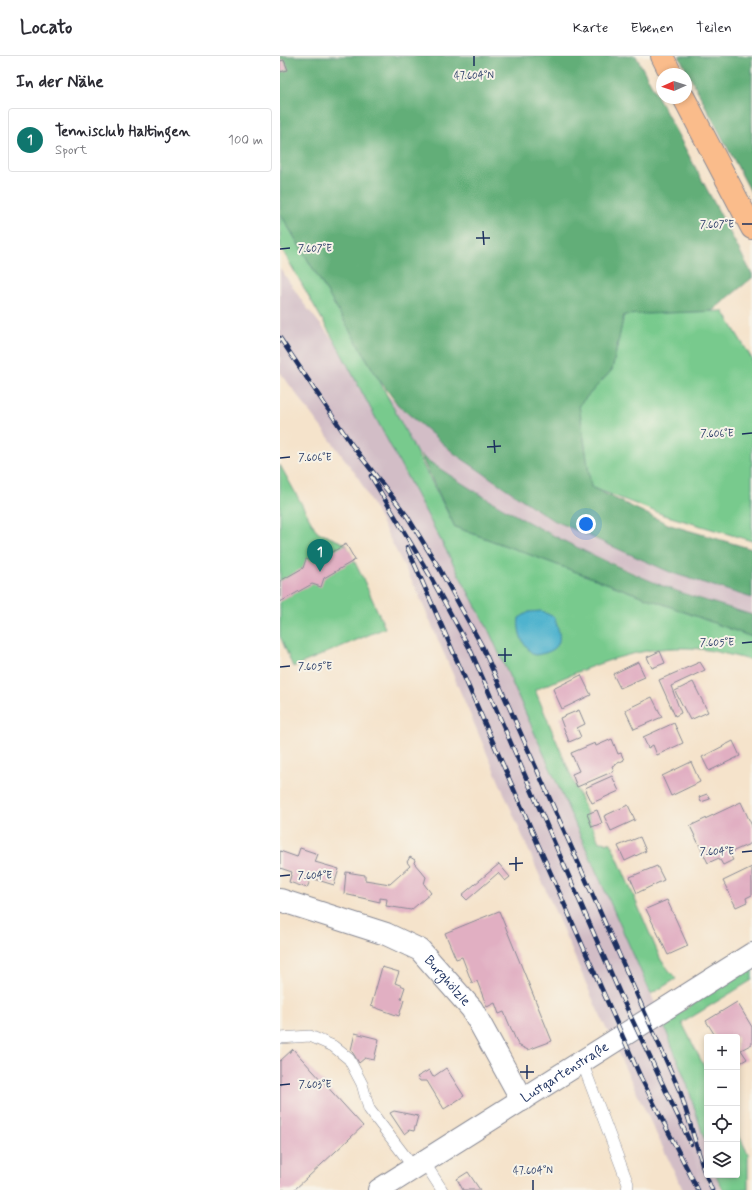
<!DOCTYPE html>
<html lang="de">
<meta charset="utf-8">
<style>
body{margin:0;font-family:Mynerve,sans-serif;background:#f2f2f3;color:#2b2b33}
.controls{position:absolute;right:12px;bottom:12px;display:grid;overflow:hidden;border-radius:4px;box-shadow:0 2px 6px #0003}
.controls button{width:36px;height:36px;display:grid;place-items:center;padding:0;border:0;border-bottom:1px solid #e1e1e2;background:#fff;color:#2b2b33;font:20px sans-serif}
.compass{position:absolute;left:376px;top:12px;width:36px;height:36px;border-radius:50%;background:#fff;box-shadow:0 2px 6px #0003;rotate:267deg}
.you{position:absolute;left:306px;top:468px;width:14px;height:14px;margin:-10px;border:3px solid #fff;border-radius:50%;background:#1a73e8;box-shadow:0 0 0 6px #1a73e833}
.badge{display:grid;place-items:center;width:26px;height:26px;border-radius:50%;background:#0f766e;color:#fff;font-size:13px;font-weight:700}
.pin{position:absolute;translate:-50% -33px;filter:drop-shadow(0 1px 2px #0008)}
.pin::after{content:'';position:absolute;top:21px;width:14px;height:12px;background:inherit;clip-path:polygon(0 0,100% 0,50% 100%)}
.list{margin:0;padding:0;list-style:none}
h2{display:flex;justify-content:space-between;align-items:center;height:52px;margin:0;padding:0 16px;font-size:17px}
h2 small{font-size:13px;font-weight:400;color:#7c7c81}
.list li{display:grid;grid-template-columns:26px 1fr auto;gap:12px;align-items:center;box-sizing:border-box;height:64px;margin:0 8px 8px;padding:0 8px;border:1px solid #e1e1e2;border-radius:4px}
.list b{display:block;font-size:15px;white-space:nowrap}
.list p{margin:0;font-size:13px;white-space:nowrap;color:#7c7c81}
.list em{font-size:13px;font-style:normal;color:#7c7c81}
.icon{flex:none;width:22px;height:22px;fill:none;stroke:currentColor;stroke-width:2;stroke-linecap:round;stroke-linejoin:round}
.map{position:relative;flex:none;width:472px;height:1134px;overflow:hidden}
header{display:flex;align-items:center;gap:24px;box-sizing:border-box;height:56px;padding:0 20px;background:#fff;border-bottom:1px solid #e1e1e2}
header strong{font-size:19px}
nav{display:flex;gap:22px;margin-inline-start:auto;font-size:14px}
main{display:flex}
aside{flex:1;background:#fff}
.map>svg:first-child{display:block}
.industrial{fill:#d2bdc6}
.green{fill:#78ca8d;stroke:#4a7c76}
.forest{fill:#62ae78;stroke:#3e6e6b}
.water{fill:#50b3ce;stroke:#367196}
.building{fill:#e1afc2}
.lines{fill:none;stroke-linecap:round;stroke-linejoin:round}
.lane-casing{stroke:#888994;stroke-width:12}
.street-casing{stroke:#888994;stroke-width:24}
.primary-casing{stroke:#888994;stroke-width:24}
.lane{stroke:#fff;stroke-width:11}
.street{stroke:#fff;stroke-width:22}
.primary{stroke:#fabc8b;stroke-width:22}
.rail-casing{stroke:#1b2f5e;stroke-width:4.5}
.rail{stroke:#f7f3e8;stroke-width:3;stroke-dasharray:9;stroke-linecap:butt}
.ticks{fill:none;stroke:#1b2f5e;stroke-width:1.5}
.labels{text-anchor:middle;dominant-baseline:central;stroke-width:4;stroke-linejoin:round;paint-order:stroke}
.street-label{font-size:14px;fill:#1b2f5e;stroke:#f7f3e8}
.ticks-label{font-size:10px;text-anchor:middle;fill:#1b2f5e;stroke:#f7f3e8;stroke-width:4;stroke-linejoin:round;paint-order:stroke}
</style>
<header>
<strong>Locato</strong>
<nav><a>Karte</a><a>Ebenen</a><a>Teilen</a></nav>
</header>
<main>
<aside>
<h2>In der Nähe<small></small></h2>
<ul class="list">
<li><span class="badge">1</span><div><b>Tennisclub Haltingen</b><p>Sport</p></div><em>100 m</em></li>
</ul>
</aside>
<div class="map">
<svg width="472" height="1134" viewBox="0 0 472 1134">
<rect width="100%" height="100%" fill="#f7f3e8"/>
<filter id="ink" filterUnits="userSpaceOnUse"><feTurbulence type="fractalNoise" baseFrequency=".025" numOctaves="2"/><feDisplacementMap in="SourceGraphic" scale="8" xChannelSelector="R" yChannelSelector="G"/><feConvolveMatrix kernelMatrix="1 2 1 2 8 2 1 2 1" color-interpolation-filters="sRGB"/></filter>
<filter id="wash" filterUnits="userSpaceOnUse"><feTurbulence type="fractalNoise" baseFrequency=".012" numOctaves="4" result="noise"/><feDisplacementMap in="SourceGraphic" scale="16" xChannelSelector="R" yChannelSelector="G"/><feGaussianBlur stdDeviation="0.9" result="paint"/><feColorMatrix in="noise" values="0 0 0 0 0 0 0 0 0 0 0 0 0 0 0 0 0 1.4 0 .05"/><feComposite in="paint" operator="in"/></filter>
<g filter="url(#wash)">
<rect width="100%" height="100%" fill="#f5e3cb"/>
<!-- industrial -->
<path class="industrial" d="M 0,212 L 24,248 L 65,299 L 118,349 L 175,398 L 271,463 L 392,517 L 472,542 L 472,559 L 383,530 L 265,477 L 164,417 L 121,386 L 209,575 L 371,938 L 407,1028 L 427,1092 L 427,1119 L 436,1119 L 441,1134 L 403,1134 L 317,953 L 137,535 L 78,421 L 0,316 Z"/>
<!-- green -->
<path class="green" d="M 0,157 L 98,322 L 175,471 L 472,581 L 472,604 C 451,600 428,592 406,592 C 353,590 302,614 255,634 L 319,786 L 331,787 L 381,904 L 396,923 L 371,938 L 209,575 L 59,293 L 0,190 Z
M 443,255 L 472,303 L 472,485 L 384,459 L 311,431 L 299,349 L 332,314 L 344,258 Z
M 0,409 L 37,476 L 66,488 L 85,527 L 105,572 L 13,611 L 0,580 Z
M 472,911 L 472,924 L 402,967 L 427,1016 L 427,1092 L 407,1028 L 383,967 Z
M 457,1075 L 468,1098 L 468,1134 L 443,1134 L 436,1119 L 457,1119 Z"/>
<!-- forest -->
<path class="forest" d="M 0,0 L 356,0 L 472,218 L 472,222 L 432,255 L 344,259 L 332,314 L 299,349 L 311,431 L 390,469 L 472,493 L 472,542 L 392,517 L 271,463 L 175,398 L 118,349 L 98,322 L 0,157 Z
M 399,0 L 472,0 L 472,138 Z
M 140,399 C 215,452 298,495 383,530 C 411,541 442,549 472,559 L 472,581 L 175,471 Z"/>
<!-- water -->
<path class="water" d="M 261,555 L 274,561 C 283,584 283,595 255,599 C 243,592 237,576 239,562 L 249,556 Z"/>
<g id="blocks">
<!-- building -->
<path class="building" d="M 4,4 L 8,14 L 0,16 L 0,5 Z
M 66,488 L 75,504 L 44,522 L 41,531 L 32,528 L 0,546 L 0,525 L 23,512 L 26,503 L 35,506 Z
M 380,595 L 385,607 L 372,612 L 367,601 Z
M 358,606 L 365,621 L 340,632 L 333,618 Z
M 420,606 L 425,614 L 391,630 L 401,657 L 395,660 L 379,624 Z
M 301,619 L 311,639 L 282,653 L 273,633 Z
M 413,626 L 428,656 L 410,664 L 395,635 Z
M 372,641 L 382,661 L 354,673 L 345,654 Z
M 299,654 L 305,668 L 297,672 L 301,681 L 289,686 L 280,662 Z
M 394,667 L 403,687 L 377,699 L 373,689 L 368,692 L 363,681 Z
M 332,683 L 338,698 L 341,697 L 344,704 L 332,710 L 334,715 L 297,731 L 292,718 L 299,715 L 291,697 L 315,687 L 316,690 Z
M 453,685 L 460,700 L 429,715 L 422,701 Z
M 411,706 L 420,726 L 391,740 L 382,720 Z
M 332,720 L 339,735 L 312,747 L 305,732 Z
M 427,738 L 430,743 L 421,746 L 419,741 Z
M 461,746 L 472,770 L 472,787 L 449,797 L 453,804 L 443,809 L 439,802 L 428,807 L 410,770 Z
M 348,749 L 355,764 L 331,775 L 324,760 Z
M 317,754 L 322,767 L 312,771 L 307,758 Z
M 360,781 L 366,795 L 345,805 L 338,790 Z
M 20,792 L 38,798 L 35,806 L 59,813 L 54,829 L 31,822 L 27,832 L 9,826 L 12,816 L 0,812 L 0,795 L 17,801 Z
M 130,801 L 135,804 L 134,807 L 146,821 L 144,828 L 151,837 L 131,854 L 106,850 L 107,843 L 100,842 L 100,846 L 64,838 L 66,816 L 85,819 L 85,824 L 110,828 L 130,810 L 127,806 Z
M 219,808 L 230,821 L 225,825 L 218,817 L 187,844 L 182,839 Z
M 377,810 L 384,824 L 357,837 L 350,821 Z
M 472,811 L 472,839 L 466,842 L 467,846 L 456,851 L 443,825 Z
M 387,844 L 408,890 L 388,899 L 366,853 Z
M 219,855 L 272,985 L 248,994 L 238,989 L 224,956 L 219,958 L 215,947 L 207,951 L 197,925 L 192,927 L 182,901 L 176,903 L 165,877 Z
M 102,911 L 119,916 L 115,927 L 125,931 L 121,943 L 124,944 L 119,960 L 91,950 Z
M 457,946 L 472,971 L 472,988 L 461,994 L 467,1003 L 457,1009 L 457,981 L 436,981 L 426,965 Z
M 75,977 L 99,983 L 94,1004 L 85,1002 L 79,1007 L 71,994 Z
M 13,993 L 83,1070 L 14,1134 L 0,1134 L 0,1005 Z
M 166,1012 L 184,1040 L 164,1053 L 147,1025 L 140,1025 L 137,1021 L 149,1014 L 153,1021 Z
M 114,1055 L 138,1060 L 134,1075 L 129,1074 L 124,1078 L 110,1057 Z
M 188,1116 L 200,1134 L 183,1134 L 177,1123 Z"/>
</g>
</g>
<g filter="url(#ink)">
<use href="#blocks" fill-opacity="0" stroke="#888994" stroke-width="1"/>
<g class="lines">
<defs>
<path id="lane" d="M 0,982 L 30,980 L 53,990 L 69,1003 L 82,1028 L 89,1053 L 134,1112
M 302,1006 L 348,1128 L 347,1134
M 144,1106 L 162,1134"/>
<g id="street">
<path id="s1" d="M 0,844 L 106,878 L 140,894 L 192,953 L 242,1044"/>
<path id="s2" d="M 99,1134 L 472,898"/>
</g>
<path id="primary" d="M 382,0 L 391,18
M 404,42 L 472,172"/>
</defs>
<!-- lane casing -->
<use href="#lane" class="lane-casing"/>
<!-- street casing -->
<use href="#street" class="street-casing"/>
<!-- primary casing -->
<use href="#primary" class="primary-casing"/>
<!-- lane -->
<use href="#lane" class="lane"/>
<!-- street -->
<use href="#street" class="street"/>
<!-- primary -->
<use href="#primary" class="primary"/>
<defs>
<path id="rail" d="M 0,282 L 72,389 L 127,460 L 159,512 L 202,590 L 401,1038 L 424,1114
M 91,420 L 149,518 L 190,593 L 341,940 L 411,1088
M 127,491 L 361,1022 L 418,1134
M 422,1110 L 432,1134"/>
</defs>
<!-- rail casing -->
<use href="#rail" class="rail-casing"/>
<!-- rail -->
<use href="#rail" class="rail"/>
</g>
</g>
<!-- ticks -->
<path class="ticks" d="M 194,0 L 194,10M 462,168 L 472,168M 203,175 L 204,189M 196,182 L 210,182M 0,193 L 10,192M 462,378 L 472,377M 214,384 L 215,397M 207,391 L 221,390M 0,402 L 10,401M 462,587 L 472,586M 225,592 L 225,606M 218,599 L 232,599M 0,611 L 10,610M 462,796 L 472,795M 236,801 L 236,815M 229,808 L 243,807M 0,820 L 10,819M 247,1009 L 247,1023M 240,1016 L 254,1016M 0,1029 L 10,1028M 253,1124 L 253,1134"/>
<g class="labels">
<!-- street labels -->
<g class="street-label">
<text stroke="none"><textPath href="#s1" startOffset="190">Burghölzle</textPath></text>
<text stroke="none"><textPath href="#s2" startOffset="220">Lustgartenstraße</textPath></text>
</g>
</g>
<g class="ticks-label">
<text x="194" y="23">47.604°N</text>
<text x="437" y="172">7.607°E</text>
<text x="35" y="196">7.607°E</text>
<text x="437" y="381">7.606°E</text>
<text x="35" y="405">7.606°E</text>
<text x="437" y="590">7.605°E</text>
<text x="35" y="614">7.605°E</text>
<text x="437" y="799">7.604°E</text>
<text x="35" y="823">7.604°E</text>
<text x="35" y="1032">7.603°E</text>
<text x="253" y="1118">47.604°N</text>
</g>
</svg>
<div class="controls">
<button>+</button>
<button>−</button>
<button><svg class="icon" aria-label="locate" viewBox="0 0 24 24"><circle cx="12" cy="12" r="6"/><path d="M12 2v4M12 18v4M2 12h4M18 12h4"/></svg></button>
<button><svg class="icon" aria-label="layers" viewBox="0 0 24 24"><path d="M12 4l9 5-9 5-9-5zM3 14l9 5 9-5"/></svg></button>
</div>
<svg class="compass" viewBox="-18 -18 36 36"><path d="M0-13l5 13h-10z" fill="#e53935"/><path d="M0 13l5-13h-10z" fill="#7c7c81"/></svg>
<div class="you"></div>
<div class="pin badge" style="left:40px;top:516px">1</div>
</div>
</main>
